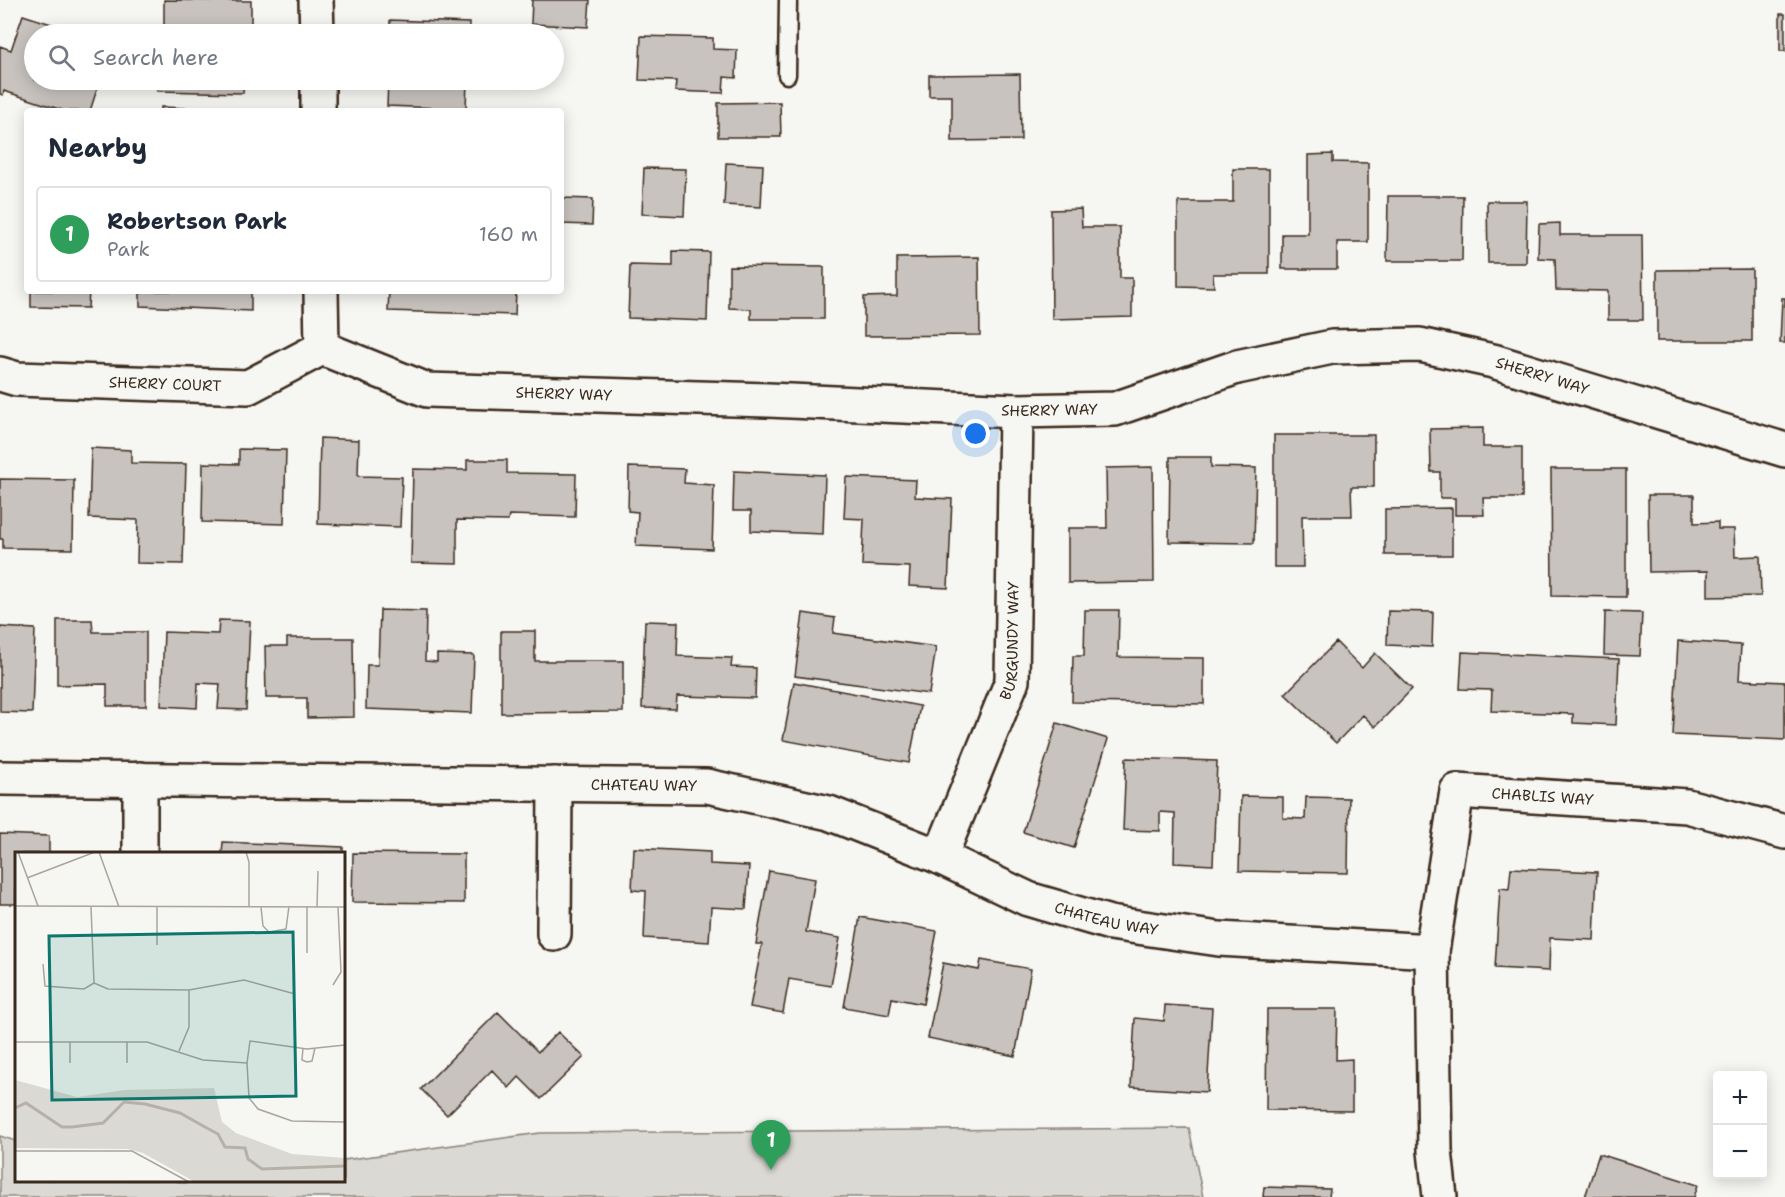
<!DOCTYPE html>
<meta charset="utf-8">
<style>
body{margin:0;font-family:"Shantell Sans",sans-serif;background:#f2f2f3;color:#1f2937}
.controls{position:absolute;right:18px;bottom:18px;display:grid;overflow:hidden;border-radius:6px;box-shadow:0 3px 15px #0003}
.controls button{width:54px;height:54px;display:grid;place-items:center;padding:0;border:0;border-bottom:2px solid #e0e1e3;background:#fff;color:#1f2937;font:30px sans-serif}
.you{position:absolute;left:976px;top:434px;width:21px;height:21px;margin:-15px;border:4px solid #fff;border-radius:50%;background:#1a73e8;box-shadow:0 0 0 9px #1a73e833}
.badge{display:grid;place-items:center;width:39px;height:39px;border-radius:50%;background:#c8321e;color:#fff;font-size:20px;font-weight:700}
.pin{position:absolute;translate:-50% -50px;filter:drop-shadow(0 2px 3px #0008)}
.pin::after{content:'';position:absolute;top:32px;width:21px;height:18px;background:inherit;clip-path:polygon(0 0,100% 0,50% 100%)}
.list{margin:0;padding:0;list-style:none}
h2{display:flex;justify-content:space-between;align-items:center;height:78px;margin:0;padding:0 24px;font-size:26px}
h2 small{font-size:20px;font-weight:400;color:#747a83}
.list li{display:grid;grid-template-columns:39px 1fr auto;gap:18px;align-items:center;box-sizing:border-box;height:96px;margin:0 12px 12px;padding:0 12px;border:2px solid #e0e1e3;border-radius:6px}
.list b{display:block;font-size:22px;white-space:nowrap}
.list p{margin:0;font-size:20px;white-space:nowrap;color:#747a83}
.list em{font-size:20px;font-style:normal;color:#747a83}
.icon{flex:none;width:33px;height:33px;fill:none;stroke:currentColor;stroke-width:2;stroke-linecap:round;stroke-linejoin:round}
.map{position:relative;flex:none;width:1785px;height:1197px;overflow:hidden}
.search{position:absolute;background:#fff;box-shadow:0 3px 15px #0003;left:24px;top:24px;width:540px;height:66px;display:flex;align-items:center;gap:15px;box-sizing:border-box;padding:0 21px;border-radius:33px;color:#747a83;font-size:22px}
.panel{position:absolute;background:#fff;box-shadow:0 3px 15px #0003;left:24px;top:108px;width:540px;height:186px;border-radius:6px}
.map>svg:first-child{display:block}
.green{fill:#dad9d3;stroke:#8a8278;stroke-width:1.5}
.building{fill:#c8c3be;stroke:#3b2a1e;stroke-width:1.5}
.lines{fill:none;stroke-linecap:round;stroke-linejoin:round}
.lane-casing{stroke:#3b2a1e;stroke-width:21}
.street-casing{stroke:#3b2a1e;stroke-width:38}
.lane{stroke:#f6f6f2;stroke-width:16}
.street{stroke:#f6f6f2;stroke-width:33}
.labels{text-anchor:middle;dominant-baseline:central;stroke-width:6;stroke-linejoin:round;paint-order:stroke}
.street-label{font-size:15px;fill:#3b2a1e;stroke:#f6f6f2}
.inset-river{fill:none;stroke:#b6b0a9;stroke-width:3}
.inset-road{fill:none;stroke:#aba49d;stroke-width:1.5}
.view{fill:#0f766e;fill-opacity:0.15;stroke:#0f766e;stroke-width:3}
.inset-edge{fill:none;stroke:#3b2a1e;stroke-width:3}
</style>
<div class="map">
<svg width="1785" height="1197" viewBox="0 0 1785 1197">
<rect width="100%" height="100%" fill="#f6f6f2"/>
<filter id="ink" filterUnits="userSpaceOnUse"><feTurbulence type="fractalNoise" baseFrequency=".0167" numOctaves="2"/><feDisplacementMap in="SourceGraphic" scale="12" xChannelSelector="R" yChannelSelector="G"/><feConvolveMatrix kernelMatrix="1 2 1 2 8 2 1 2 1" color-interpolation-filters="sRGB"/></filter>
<g filter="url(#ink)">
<!-- green -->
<path class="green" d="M 1189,1128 L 1203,1197 L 0,1197 L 0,1136 L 16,1141 L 16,1180 L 173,1180 L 184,1183 L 200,1180 L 344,1180 L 344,1160 L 540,1133 Z"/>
<!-- building -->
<path class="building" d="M 164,0 L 251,1 L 251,34 L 164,34 Z
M 532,0 L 590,0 L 588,27 L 531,24 Z
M 1780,14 L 1785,14 L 1785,51 L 1780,51 Z
M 23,15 L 67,29 L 66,34 L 69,34 L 34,34 L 34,80 L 100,80 L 90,111 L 65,111 L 4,91 L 3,95 L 0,94 L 0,46 L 11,50 Z
M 390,20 L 469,23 L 469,34 L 390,34 Z
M 641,36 L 713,38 L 713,49 L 737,50 L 736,78 L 724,77 L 723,93 L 675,91 L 676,81 L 639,80 Z
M 1020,74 L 1021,140 L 952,141 L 952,96 L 929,96 L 929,75 Z
M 157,80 L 244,80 L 243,93 L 157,91 Z
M 388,80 L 467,80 L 466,109 L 387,106 Z
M 780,102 L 781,137 L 718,137 L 718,103 Z
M 161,107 L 237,110 L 237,111 L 161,111 Z
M 1333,154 L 1333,162 L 1368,163 L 1368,242 L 1337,242 L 1337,269 L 1282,269 L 1282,234 L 1308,234 L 1308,155 Z
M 726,163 L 763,165 L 761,207 L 724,205 Z
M 644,168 L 686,169 L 684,216 L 642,214 Z
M 1233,169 L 1269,169 L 1269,274 L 1213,274 L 1214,287 L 1178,286 L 1178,202 L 1233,202 Z
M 1388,196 L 1463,196 L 1462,261 L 1387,261 Z
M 561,198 L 593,199 L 592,225 L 561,224 Z
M 1487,201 L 1527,201 L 1526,263 L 1488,263 Z
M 1081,209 L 1082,227 L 1120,227 L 1120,278 L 1132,278 L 1132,317 L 1052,319 L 1051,210 Z
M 1560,223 L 1560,235 L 1642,235 L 1643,320 L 1608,320 L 1608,291 L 1556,290 L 1555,259 L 1538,258 L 1539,224 Z
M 673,251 L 709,252 L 707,321 L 628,318 L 630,265 L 673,266 Z
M 979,257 L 980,335 L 864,336 L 864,297 L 897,296 L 897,258 Z
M 729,266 L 824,267 L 824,319 L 751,319 L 751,309 L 729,308 Z
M 1752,269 L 1752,341 L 1657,341 L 1657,270 Z
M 31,291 L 89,291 L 88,308 L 31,307 Z
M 140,291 L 251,291 L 251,311 L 140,306 Z
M 389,291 L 516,291 L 515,315 L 388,311 Z
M 1782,298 L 1785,298 L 1785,343 L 1780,343 Z
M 1483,428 L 1483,447 L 1522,447 L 1522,498 L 1483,498 L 1484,515 L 1455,515 L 1455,498 L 1440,498 L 1440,472 L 1431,472 L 1430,429 Z
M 1274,435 L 1374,435 L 1374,487 L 1351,487 L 1352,516 L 1302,516 L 1303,567 L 1274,567 Z
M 320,438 L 359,440 L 358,476 L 402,477 L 400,527 L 318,524 Z
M 91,448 L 131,450 L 131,463 L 186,464 L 183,564 L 137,563 L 138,520 L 89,518 Z
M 239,449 L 286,450 L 284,524 L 202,522 L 203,463 L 239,464 Z
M 1170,457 L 1211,457 L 1211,467 L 1256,468 L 1254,543 L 1169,542 Z
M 467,460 L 507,460 L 507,473 L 576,474 L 575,517 L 509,515 L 508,521 L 457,520 L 457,564 L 411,563 L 413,469 L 467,470 Z
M 629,467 L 685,469 L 684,483 L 714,485 L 712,549 L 636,546 L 638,512 L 628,511 Z
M 1153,467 L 1154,582 L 1068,583 L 1068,528 L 1107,528 L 1106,468 Z
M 1551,469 L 1626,469 L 1626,597 L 1552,596 Z
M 734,471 L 825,475 L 823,534 L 751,531 L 751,511 L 733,511 Z
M 846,477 L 916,480 L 915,497 L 952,499 L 948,588 L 909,586 L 910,567 L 862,565 L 864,519 L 844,518 Z
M 0,479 L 74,480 L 73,549 L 3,548 L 3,539 L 0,539 Z
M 1648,495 L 1694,495 L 1694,523 L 1718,522 L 1718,529 L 1734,529 L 1735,557 L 1760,556 L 1761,596 L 1708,597 L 1708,571 L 1649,572 Z
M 1452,508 L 1452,555 L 1385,555 L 1385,509 Z
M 380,610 L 426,611 L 425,661 L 437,662 L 437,654 L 474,655 L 472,713 L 366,709 L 367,665 L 378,665 Z
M 1085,610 L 1119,610 L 1118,657 L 1204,658 L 1204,704 L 1072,702 L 1073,656 L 1084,656 Z
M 1388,611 L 1433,612 L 1432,647 L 1387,645 Z
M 1605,612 L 1642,613 L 1640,656 L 1604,655 Z
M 803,613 L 835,618 L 833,633 L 936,647 L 929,694 L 795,676 Z
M 57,620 L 92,620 L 93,632 L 146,632 L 146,706 L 107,706 L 107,684 L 57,685 Z
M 219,620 L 250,621 L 246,710 L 218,709 L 220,684 L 198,683 L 197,708 L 161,706 L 164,632 L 218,634 Z
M 645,621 L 678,622 L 677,656 L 732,658 L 731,667 L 756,668 L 755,698 L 677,696 L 676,709 L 642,708 Z
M 0,627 L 35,629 L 32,713 L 0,712 Z
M 501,631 L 535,631 L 535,661 L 623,661 L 623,712 L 501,713 Z
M 287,638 L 353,638 L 354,717 L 307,718 L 307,698 L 266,698 L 265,646 L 287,646 Z
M 1678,641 L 1741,645 L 1739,680 L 1785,682 L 1785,740 L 1673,735 Z
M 1336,642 L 1362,668 L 1375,653 L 1412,689 L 1375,727 L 1363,715 L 1336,743 L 1285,694 Z
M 1462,652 L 1619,659 L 1616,725 L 1573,723 L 1573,714 L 1491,711 L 1492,690 L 1460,689 Z
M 794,682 L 920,706 L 909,763 L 783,740 Z
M 1057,723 L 1108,739 L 1074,848 L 1023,832 Z
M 1126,758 L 1217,761 L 1213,865 L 1174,863 L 1175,813 L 1160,812 L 1160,831 L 1123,830 Z
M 1241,796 L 1283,797 L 1283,818 L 1305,819 L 1306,797 L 1349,798 L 1348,873 L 1239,871 Z
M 0,834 L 49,836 L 49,854 L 16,854 L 16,904 L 0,904 Z
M 223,842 L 343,847 L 343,854 L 222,854 Z
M 634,848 L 710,852 L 710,864 L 749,866 L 746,909 L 711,907 L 709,942 L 644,938 L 646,891 L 632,890 Z
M 353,853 L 464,854 L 464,903 L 352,902 Z
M 1511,868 L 1597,872 L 1594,940 L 1550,938 L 1549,971 L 1495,968 L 1500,888 L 1509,889 Z
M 769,871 L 815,879 L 806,932 L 840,938 L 831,986 L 789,979 L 783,1013 L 750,1007 L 762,944 L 756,944 Z
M 860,917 L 937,931 L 923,1004 L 892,998 L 889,1015 L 844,1007 Z
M 981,960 L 1031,969 L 1015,1056 L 928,1038 L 943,963 L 979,970 Z
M 1165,1005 L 1212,1008 L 1207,1092 L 1131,1087 L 1135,1018 L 1164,1021 Z
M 1267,1009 L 1337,1009 L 1336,1060 L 1352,1059 L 1352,1111 L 1266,1110 Z
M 498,1012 L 538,1052 L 558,1032 L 584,1057 L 541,1099 L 519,1077 L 509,1088 L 492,1070 L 447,1115 L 421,1089 Z
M 1599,1154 L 1698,1185 L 1694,1197 L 1585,1197 Z
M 1264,1187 L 1330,1189 L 1329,1197 L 1263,1197 Z"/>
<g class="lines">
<defs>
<path id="lane" d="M 787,75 L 788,0"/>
<g id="street">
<path d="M 316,0 L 317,34"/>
<path d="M 318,80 L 318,111"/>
<path d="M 321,291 L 322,348"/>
<path id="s1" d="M 322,348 L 427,390 L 768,400 L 1016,411 L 1115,409 L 1237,367 L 1332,347 L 1420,345 L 1493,361 L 1785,450"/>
<path id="s2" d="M 0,374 L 17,379 L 248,387 L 322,348"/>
<path id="s3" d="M 0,778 L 707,786 L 829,813 L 940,857 L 1028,899 L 1110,923 L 1219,939 L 1432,951"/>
<path d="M 140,854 L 140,779"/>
<path id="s4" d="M 940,857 L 1012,681 L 1016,411"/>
<path d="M 554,934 L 555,784"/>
<path id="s5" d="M 1440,1197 L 1435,1151 L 1432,951 L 1457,791 L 1687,806 L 1785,832"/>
</g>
</defs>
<!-- lane casing -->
<use href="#lane" class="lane-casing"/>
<!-- street casing -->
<use href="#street" class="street-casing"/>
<!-- lane -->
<use href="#lane" class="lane"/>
<!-- street -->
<use href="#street" class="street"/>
</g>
</g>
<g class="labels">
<!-- street labels -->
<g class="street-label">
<text stroke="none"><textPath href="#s1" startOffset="1242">SHERRY WAY</textPath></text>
<text stroke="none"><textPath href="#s2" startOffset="166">SHERRY COURT</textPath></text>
<text stroke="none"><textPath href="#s1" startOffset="250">SHERRY WAY</textPath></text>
<text stroke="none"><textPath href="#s1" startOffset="736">SHERRY WAY</textPath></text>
<text stroke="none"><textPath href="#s4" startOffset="230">BURGUNDY WAY</textPath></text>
<text stroke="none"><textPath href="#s3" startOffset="644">CHATEAU WAY</textPath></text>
<text stroke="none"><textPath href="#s5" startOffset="494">CHABLIS WAY</textPath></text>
<text stroke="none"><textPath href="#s3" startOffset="1130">CHATEAU WAY</textPath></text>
</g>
</g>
<!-- overview -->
<g transform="translate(15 852)">
<rect width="330" height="330" fill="#f6f6f2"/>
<path d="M 0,228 L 62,245 L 110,238 L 199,236 L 207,270 L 221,281 L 277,302 L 330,306 L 330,330 L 180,330 L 128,301 L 113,297 L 0,296 Z" fill="#dad9d3"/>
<path class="inset-river" d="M 0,256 L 11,251 L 47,275 L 57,275 L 88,271 L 109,250 L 130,252 L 165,261 L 190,275 L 203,282 L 210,295 L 230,296 L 233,307 L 247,317 L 330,314"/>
<path class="inset-road" d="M 3,0 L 23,54M 84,0 L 104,55M 231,0 L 234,10 L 234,55M 330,21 L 330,55M 12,26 L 80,0M 0,54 L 330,55M 292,54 L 292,101M 76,55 L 79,131M 142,55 L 142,93M 246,55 L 248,74 L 254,80 L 271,77 L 274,54M 302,55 L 303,19M 28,112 L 30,134 L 69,137 L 79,131M 79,131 L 93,137 L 174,138 L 229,128 L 280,142M 318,133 L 326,120 L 323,55M 0,190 L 132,190 L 188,208 L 232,211M 55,190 L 55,211M 112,190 L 112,211M 330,193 L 292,197 L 235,189 L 232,211 L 234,246 L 243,257 L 277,269 L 330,270M 288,196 L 287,208 L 292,210 L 297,209 L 300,196M 164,199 L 174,175 L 174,138M 0,299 L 117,299 L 174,330"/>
<path class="view" d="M 278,80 L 281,244 L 37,248 L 34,84 Z"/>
<rect width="330" height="330" class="inset-edge"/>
</g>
</svg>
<div class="controls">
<button>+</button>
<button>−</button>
</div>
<div class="you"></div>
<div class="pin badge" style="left:771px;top:1170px;background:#2e9e5b">1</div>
<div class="search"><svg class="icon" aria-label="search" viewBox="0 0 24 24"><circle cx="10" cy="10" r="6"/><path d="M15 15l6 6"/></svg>Search here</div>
<section class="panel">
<h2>Nearby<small></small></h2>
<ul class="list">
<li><span class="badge" style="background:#2e9e5b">1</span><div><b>Robertson Park</b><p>Park</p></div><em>160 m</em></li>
</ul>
</section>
</div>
